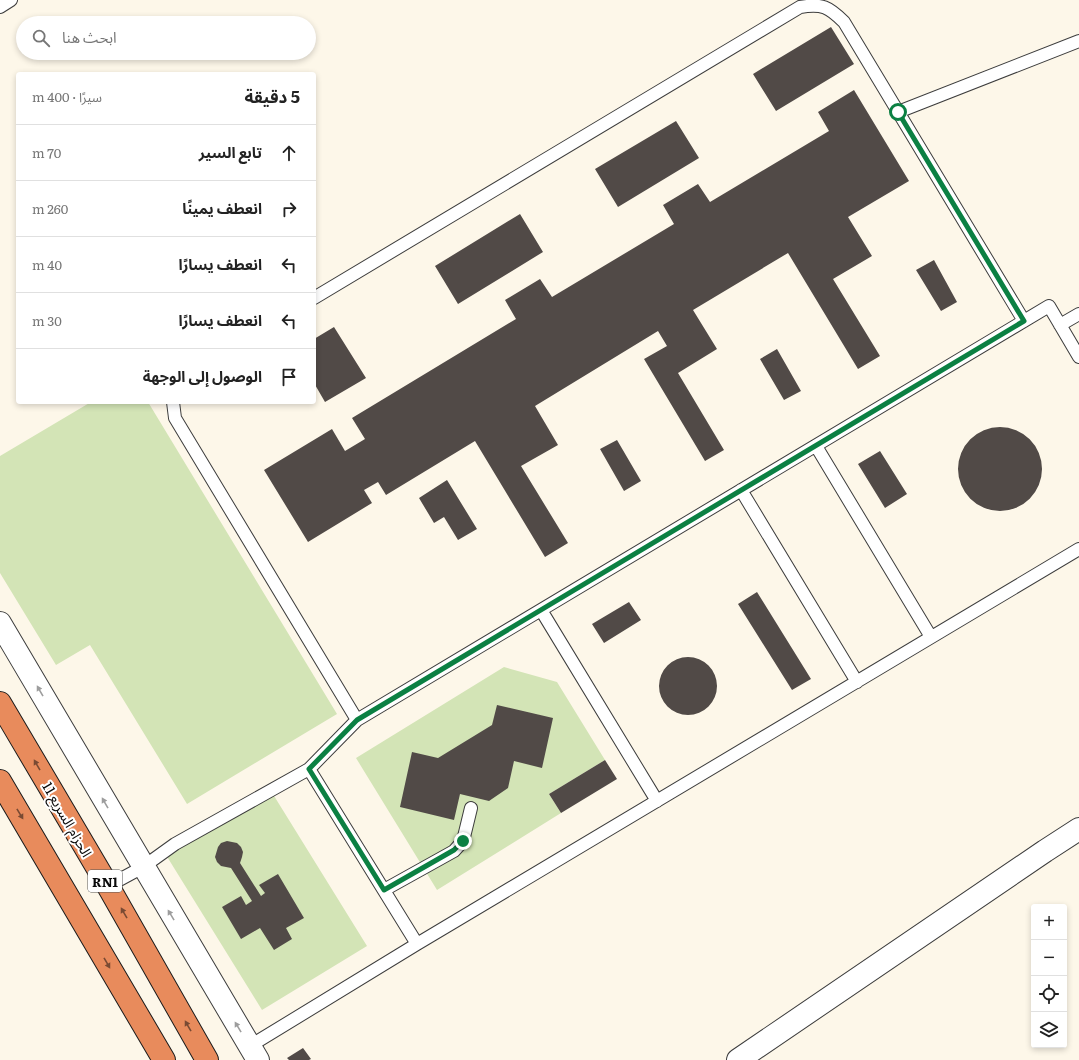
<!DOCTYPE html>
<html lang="ar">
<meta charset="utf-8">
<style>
body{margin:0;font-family:Literata,"Noto Sans Arabic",serif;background:#f2f2f2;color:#222;direction:rtl}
.controls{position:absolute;right:12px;bottom:12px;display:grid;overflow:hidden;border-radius:4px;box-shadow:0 2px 6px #0003}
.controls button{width:36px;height:36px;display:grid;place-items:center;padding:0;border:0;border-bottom:1px solid #e0e0e0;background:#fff;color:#222;font:20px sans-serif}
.stop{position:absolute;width:12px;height:12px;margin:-9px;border:3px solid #0b8043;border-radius:50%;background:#fff}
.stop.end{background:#0b8043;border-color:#fff;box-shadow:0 1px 4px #0008}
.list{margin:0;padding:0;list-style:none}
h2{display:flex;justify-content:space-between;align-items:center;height:52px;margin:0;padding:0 16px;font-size:17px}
h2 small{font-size:13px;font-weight:400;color:#767676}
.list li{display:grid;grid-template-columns:26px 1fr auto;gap:12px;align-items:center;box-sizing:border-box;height:56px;padding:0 16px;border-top:1px solid #e0e0e0}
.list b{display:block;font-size:15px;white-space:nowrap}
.list em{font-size:13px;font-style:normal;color:#767676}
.icon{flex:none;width:22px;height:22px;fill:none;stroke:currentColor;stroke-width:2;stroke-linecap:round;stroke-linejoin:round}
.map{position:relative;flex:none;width:1079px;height:1060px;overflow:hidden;direction:ltr}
.search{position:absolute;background:#fff;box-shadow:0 2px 6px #0003;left:16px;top:16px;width:300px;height:44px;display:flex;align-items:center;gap:10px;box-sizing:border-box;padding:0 14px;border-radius:22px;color:#767676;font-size:15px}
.panel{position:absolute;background:#fff;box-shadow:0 2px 6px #0003;left:16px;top:72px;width:300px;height:332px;border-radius:4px;direction:rtl}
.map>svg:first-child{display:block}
.green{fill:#d3e4b6}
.building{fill:#514a47}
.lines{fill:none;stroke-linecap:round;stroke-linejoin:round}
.lane-casing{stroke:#3d3d3d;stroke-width:14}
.street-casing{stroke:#3d3d3d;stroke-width:24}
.highway-casing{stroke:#1b1b1b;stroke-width:24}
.lane{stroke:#fff;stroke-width:12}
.street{stroke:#fff;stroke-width:22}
.highway{stroke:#e88b5c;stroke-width:22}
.oneway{fill:#9d9d9d}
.oneway2{fill:#794a33}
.route{stroke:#0b8043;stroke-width:5}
.labels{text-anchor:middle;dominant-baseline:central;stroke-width:4;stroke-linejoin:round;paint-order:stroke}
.shield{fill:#fff;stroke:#545454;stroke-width:1}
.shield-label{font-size:13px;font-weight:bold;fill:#0a0a0a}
.street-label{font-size:14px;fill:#0a0a0a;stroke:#fff}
</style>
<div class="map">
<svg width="1079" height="1060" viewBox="0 0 1079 1060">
<rect width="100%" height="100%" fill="#fdf7e9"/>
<!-- green -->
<path class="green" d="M 91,402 L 148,402 L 337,714 L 187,804 L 90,645 L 56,665 L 0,573 L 0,456 Z
M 504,667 L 557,682 L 605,760 L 549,794 L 561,813 L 437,890 L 356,758 Z
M 271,791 L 367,946 L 262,1010 L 166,855 Z"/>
<!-- building -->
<path class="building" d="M 831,27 L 854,64 L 776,111 L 753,74 Z
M 854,90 L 909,181 L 848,217 L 872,256 L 833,279 L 880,356 L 858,369 L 788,253 L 693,310 L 717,349 L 678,373 L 724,450 L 705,461 L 644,359 L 667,346 L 658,331 L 535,406 L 558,445 L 521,466 L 568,543 L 545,557 L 475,441 L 386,495 L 378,482 L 364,490 L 372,503 L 308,542 L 264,470 L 332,429 L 345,451 L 365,439 L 352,418 L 516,319 L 505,300 L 540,279 L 552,297 L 674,224 L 663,205 L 698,184 L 710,202 L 829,131 L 818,112 Z
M 676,121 L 699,158 L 618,207 L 595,169 Z
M 520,214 L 543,252 L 458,304 L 435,266 Z
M 934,260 L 957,302 L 941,311 L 916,270 Z
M 334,327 L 366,378 L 325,402 L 314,383 L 314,339 Z
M 777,349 L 801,391 L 784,400 L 760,359 Z
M958 469a42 42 0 1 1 84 0a42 42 0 1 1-84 0Z
M 617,440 L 641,481 L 624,491 L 600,449 Z
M 880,451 L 907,494 L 885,508 L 858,464 Z
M 447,480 L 477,529 L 458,540 L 444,517 L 434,523 L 419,498 Z
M 757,592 L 811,679 L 792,690 L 738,604 Z
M 629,602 L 641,620 L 604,643 L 592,624 Z
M659 686a29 29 0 1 1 58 0a29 29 0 1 1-58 0Z
M 497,705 L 553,718 L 542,768 L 514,761 L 508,788 L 489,801 L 460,794 L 454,820 L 400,807 L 412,752 L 438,758 L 492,725 Z
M 605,760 L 617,779 L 561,813 L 549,794 Z
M 227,841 L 237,843 L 241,847 L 243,852 L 242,857 L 240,863 L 261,896 L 265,893 L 259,885 L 278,874 L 304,918 L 286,928 L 292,939 L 274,950 L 260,928 L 241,939 L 222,907 L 241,896 L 246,905 L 252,901 L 231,868 L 221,866 L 217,862 L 215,857 L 218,847 L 221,843 Z
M 303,1048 L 311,1059 L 309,1060 L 289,1060 L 287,1058 Z"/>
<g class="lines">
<defs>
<path id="lane" d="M 0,7 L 11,0
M 898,112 L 1079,41
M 314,298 L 800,7 C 822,3 829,7 844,22 L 1024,321
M 1060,325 L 1079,314
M 173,402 L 175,418 L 357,720
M 816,446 L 931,637
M 741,490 L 857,682
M 541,610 L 657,801
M 309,769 L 417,944
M 108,886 L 143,867 L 175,844 L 309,769 L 357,720 L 1049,306 L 1079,357
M 384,890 L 454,851 L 463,841 L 471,808
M 250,1046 L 417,944 L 1079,549"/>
<path id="street" d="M 0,623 L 258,1060
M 738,1060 L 1045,851 L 1079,829"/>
<path id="highway" d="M 0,703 L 108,886 L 207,1060
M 0,781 L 164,1060"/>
</defs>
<!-- lane casing -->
<use href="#lane" class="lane-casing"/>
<!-- street casing -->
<use href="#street" class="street-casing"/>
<!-- highway casing -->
<use href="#highway" class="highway-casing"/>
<!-- lane -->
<use href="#lane" class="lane"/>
<!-- street -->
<use href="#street" class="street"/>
<!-- highway -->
<use href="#highway" class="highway"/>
</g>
<!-- one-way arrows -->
<defs><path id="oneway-solid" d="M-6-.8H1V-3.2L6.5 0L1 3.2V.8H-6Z"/></defs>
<g class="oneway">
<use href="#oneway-solid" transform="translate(40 691) rotate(-120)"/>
<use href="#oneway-solid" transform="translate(105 803) rotate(-120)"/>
<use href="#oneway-solid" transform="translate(171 915) rotate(-121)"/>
<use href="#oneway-solid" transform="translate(238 1027) rotate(-121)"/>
</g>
<g class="oneway2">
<use href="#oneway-solid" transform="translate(37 765) rotate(-120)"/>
<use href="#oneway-solid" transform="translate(20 814) rotate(59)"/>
<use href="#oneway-solid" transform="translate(124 913) rotate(-120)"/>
<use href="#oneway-solid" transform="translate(107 963) rotate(60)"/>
<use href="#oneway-solid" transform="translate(188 1026) rotate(-120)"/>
</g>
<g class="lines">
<!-- route -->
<path class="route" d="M 463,841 L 454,850 L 384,890 L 309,769 L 357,720 L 1024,321 L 898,112"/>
</g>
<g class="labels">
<!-- shield labels -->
<rect class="shield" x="88" y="870" width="34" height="22" rx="3"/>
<g class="shield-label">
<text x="105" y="881">RN1</text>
</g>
<!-- street labels -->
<g class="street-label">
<text transform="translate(68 819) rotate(60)">الحزام السريع 11</text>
</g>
</g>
</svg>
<div class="controls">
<button>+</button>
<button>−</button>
<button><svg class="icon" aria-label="locate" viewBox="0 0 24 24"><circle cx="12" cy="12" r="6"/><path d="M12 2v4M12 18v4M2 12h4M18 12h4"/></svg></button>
<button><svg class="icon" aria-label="layers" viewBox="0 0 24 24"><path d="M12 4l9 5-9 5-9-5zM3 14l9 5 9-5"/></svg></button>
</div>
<div class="stop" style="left:898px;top:112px"></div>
<div class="stop end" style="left:463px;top:841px"></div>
<div class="search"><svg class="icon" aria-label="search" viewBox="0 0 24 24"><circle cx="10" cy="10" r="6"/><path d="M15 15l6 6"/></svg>ابحث هنا</div>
<section class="panel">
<h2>5 دقيقة<small>سيرًا · 400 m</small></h2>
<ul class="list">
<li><svg class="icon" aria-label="ahead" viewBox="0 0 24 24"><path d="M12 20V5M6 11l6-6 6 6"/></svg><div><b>تابع السير</b></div><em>70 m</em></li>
<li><svg class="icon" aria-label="right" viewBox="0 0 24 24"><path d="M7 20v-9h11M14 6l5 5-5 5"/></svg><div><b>انعطف يمينًا</b></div><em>260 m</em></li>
<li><svg class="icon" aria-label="left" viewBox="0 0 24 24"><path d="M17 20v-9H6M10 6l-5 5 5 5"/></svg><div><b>انعطف يسارًا</b></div><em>40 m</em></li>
<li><svg class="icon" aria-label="left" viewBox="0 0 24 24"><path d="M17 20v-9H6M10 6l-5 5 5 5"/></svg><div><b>انعطف يسارًا</b></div><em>30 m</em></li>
<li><svg class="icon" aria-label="arrive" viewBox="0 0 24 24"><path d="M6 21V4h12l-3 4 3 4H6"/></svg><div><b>الوصول إلى الوجهة</b></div></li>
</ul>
</section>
</div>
